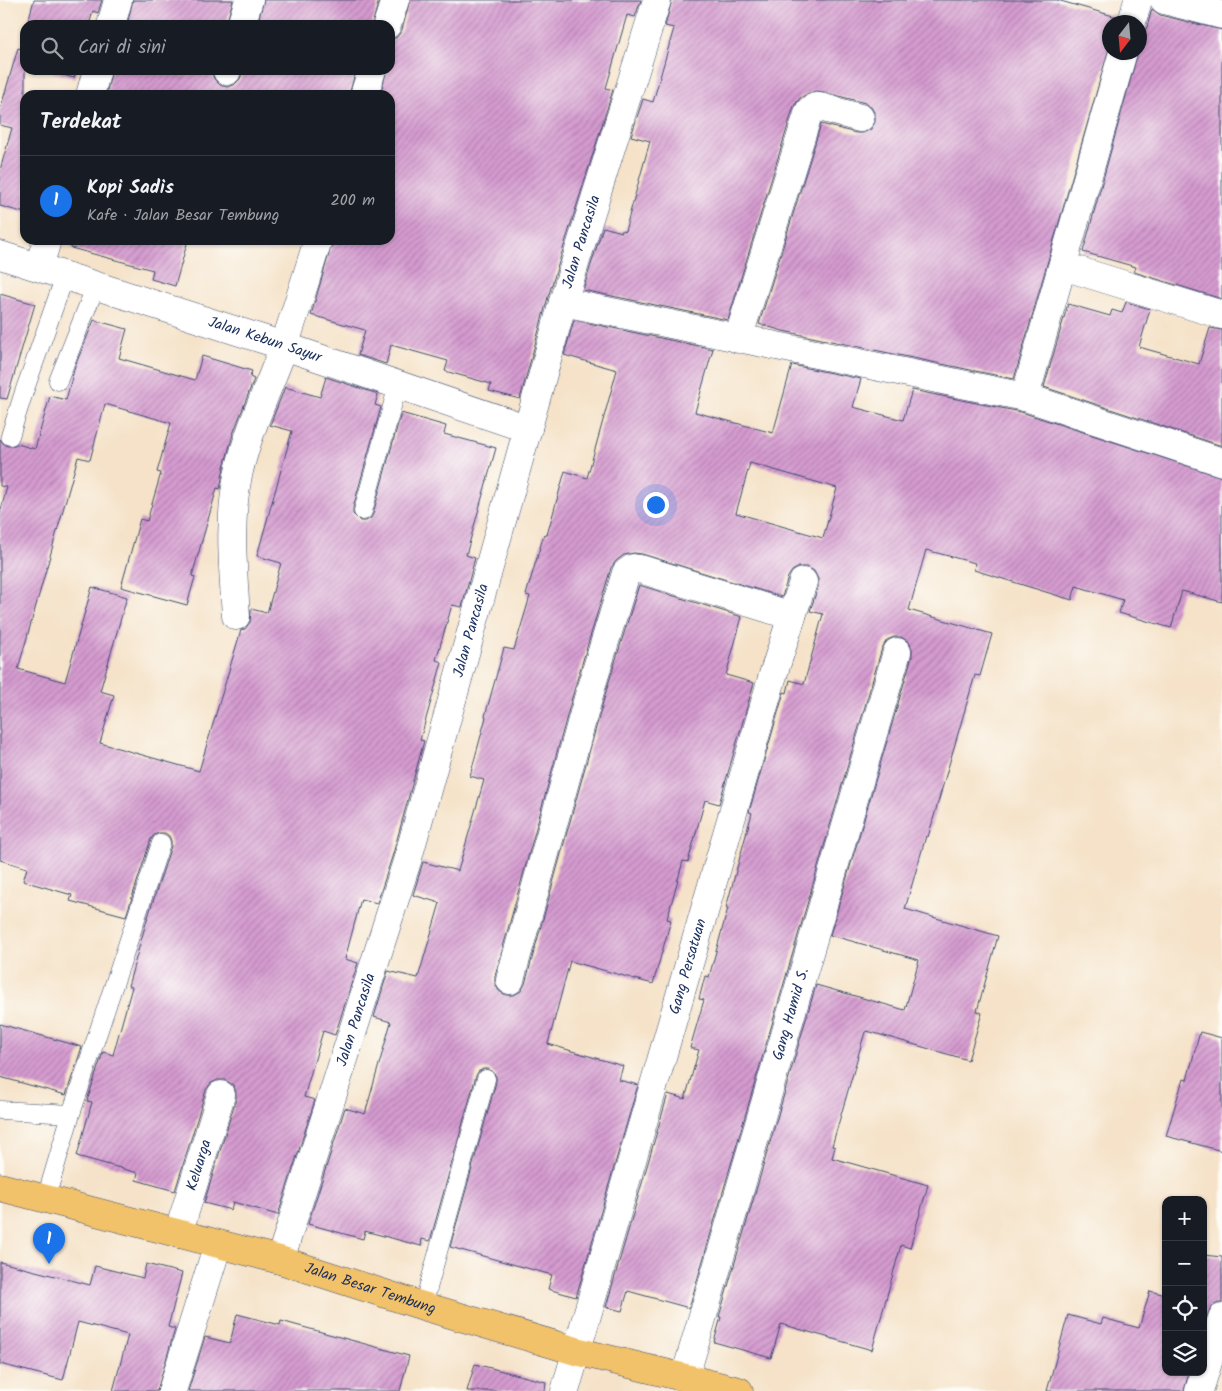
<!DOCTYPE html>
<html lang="id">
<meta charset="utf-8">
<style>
body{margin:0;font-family:Kalam,sans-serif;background:#242831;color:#f1f3f6}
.controls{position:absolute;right:15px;bottom:15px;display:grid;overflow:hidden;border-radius:10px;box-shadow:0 1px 4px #0004}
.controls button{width:45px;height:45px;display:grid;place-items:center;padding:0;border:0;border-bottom:1px solid #363941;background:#171b24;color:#f1f3f6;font:25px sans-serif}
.compass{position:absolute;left:1102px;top:15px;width:45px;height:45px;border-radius:50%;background:#171b24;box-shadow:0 1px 4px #0004;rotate:196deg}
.you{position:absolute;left:655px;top:504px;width:18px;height:18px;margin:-12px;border:4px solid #fff;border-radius:50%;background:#1a73e8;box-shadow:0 0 0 8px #1a73e833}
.badge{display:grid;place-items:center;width:32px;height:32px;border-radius:50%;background:#1a73e8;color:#fff;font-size:16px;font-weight:700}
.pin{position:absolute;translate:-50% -41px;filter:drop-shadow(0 1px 2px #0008)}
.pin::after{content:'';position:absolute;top:26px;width:18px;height:15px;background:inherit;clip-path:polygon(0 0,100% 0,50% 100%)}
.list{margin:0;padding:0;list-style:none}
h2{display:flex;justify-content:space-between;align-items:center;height:65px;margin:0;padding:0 20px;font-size:21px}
h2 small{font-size:16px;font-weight:400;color:#9ea1a6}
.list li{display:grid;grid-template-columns:32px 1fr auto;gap:15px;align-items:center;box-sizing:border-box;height:90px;padding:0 20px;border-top:1px solid #363941}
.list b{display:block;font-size:19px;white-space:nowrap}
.list p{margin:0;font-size:16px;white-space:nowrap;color:#9ea1a6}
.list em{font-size:16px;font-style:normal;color:#9ea1a6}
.icon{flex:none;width:28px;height:28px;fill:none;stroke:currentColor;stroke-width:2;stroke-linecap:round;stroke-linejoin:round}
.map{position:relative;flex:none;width:1222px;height:1391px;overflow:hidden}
.search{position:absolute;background:#171b24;box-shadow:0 1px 4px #0004;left:20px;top:20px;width:375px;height:55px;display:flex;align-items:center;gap:12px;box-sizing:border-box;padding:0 18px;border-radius:15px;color:#9ea1a6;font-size:19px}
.panel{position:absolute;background:#171b24;box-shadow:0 1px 4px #0004;left:20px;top:90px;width:375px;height:155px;border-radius:15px}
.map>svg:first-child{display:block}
.building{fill:url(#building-hatch);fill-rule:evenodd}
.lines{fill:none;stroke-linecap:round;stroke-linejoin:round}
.service-casing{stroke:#3c4a6e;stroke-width:19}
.minor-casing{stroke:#3c4a6e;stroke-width:29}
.trunk-casing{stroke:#3c4a6e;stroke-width:29}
.service{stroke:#fff;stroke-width:18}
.minor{stroke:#fff;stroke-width:28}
.trunk{stroke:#f2c26a;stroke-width:28}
.labels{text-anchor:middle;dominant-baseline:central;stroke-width:4;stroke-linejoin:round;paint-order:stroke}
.street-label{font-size:15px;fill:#1b2f5e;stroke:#fdfcf7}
</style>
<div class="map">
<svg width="1222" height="1391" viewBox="0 0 1222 1391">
<defs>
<pattern id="building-hatch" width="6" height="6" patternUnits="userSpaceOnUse" patternTransform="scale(1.25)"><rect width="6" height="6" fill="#d69bd0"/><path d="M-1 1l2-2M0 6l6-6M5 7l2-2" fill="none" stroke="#ad7fac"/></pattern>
</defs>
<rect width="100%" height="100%" fill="#fdfcf7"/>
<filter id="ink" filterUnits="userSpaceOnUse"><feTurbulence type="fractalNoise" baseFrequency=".02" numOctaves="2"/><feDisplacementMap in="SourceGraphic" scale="10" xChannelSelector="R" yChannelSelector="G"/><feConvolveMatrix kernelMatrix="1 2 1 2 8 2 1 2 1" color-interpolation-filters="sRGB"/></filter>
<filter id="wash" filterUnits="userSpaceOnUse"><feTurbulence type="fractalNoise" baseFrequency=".0096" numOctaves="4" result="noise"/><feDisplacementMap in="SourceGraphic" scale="20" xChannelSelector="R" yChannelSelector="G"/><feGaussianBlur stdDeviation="1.12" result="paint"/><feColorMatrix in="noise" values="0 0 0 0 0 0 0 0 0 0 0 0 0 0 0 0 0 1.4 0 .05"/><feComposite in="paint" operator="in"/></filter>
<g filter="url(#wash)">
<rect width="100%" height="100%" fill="#f5e2c8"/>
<g id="blocks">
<!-- building -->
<path class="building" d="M 34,0 L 102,0 L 98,13 L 93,11 L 89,25 L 27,25 Z
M 133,0 L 233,0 L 226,25 L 143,25 L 128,21 Z
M 264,0 L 379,0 L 372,25 L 257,25 Z
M 410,0 L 641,0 L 635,17 L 627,15 L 606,88 L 613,90 L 548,297 L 520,399 L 489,391 L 491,384 L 445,371 L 448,361 L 391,345 L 386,364 L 358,355 L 365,330 L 311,315 L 333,240 L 390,240 L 390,95 L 380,95 L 387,70 L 390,70 L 390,40 L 397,37 L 402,30 Z
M 672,0 L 1057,0 L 1117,17 L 1117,22 L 1110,22 L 1110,45 L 1014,379 L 783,331 L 759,324 L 821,124 L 856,133 L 863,133 L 871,129 L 875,122 L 875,114 L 871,107 L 865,103 L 824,92 L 815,91 L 807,94 L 800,98 L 794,106 L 728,320 L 583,290 L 603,227 L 622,232 L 622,230 L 625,231 L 650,141 L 631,136 L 643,99 L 653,102 L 674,28 L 665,26 Z
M 1152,9 L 1160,15 L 1222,30 L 1222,299 L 1134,272 L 1136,267 L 1083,252 L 1138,52 L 1140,52 L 1140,35 L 1143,33 L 1147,27 Z
M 25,33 L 25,213 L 0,206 L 0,170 L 12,128 L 0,125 L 0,110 L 18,48 L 21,49 Z
M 45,70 L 77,70 L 74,78 Z
M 112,70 L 211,70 L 214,79 L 220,85 L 227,87 L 234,85 L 240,79 L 243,70 L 356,70 L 349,95 L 106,95 Z
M 73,240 L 188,240 L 175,286 L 151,279 L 153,270 L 71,248 Z
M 0,294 L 35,304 L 7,399 L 0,398 Z
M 1126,302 L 1150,309 L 1139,347 L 1199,364 L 1210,328 L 1222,330 L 1222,446 L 1044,387 L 1068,304 L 1110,316 L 1112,310 L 1122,313 Z
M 94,320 L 127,329 L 119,358 L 195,380 L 202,356 L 252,371 L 250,377 L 254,379 L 233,434 L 224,467 L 220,489 L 217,488 L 192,576 L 195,577 L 187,605 L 121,587 L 140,519 L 147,521 L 161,473 L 157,472 L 171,423 L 105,404 L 90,460 L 78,457 L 18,669 L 65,682 L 92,587 L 127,597 L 100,691 L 114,695 L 100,743 L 199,771 L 241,630 L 245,629 L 250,622 L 251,609 L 267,613 L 281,563 L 257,556 L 292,431 L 270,425 L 285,387 L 320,397 L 326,377 L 378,394 L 375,405 L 381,407 L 353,508 L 353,514 L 360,521 L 366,521 L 371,518 L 373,514 L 401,413 L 446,426 L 444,434 L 496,448 L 466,555 L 475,558 L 462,607 L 452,605 L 436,660 L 442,662 L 420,740 L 424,741 L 393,854 L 377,903 L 361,899 L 345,959 L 358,963 L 335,1035 L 323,1031 L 304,1097 L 315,1100 L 278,1215 L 233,1202 L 231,1210 L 204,1203 L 236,1099 L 236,1092 L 233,1085 L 225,1080 L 218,1080 L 211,1083 L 206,1090 L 175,1191 L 136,1180 L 138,1173 L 77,1156 L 92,1102 L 87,1101 L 103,1052 L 113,1055 L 132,987 L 128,986 L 146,923 L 171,846 L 171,841 L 169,836 L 165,833 L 159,833 L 154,835 L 151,839 L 126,916 L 70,901 L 72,895 L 23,881 L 27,868 L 0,860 L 0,513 L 7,487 L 0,486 L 0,439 L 3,443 L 7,446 L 13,446 L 17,444 L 35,449 L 50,396 L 66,400 L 75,366 Z
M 574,320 L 713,349 L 695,412 L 773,433 L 792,365 L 861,379 L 853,407 L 903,420 L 912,390 L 1021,412 L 1222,477 L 1222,602 L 1182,591 L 1171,628 L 1119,613 L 1123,600 L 1076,586 L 1072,600 L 974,570 L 975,563 L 926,550 L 909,610 L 992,634 L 980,676 L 975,675 L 928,837 L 926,836 L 905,909 L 998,936 L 977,1011 L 982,1013 L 968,1060 L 867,1031 L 865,1032 L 856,1063 L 832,1146 L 835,1147 L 832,1158 L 928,1185 L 910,1248 L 901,1245 L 872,1350 L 781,1324 L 771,1358 L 714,1342 L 721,1317 L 719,1317 L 816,985 L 905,1010 L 919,960 L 830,935 L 912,656 L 912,649 L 909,642 L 901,637 L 894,637 L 887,640 L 882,648 L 689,1308 L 628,1291 L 622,1311 L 606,1307 L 668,1094 L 685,1099 L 699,1050 L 690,1048 L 704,1000 L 699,999 L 705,976 L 709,977 L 728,908 L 726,908 L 752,813 L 749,812 L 784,692 L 787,693 L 790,680 L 804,684 L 823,614 L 810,611 L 818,587 L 818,579 L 814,571 L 807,567 L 799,567 L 792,571 L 788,577 L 782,597 L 642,554 L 634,553 L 624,555 L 616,561 L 611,568 L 577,680 L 495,976 L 495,984 L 499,991 L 506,995 L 514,995 L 521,991 L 525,984 L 607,688 L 639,585 L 742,617 L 726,675 L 754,683 L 719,804 L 705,800 L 688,862 L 683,861 L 667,919 L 671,920 L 653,984 L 570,961 L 548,1044 L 623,1066 L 619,1080 L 638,1085 L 576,1297 L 548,1289 L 552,1275 L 450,1247 L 496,1082 L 496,1076 L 489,1069 L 483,1069 L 478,1072 L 476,1076 L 430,1241 L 422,1239 L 421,1246 L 365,1231 L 363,1239 L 308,1224 L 345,1108 L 365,1114 L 391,1022 L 374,1017 L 388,971 L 418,978 L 440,903 L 413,895 L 423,862 L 458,871 L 484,780 L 470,776 L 486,717 L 485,716 L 504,648 L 514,650 L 530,596 L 526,595 L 544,534 L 547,535 L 565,471 L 587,478 L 617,370 L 564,355 ZM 750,463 L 837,488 L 823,538 L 736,513 Z
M 0,1024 L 82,1047 L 66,1095 L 0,1077 Z
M 1200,1032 L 1222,1038 L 1222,1151 L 1166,1136 L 1183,1079 L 1187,1080 Z
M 1203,1255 L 1222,1257 L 1222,1303 L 1218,1303 L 1211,1307 L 1203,1326 Z
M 0,1262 L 90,1285 L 95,1266 L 143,1278 L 146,1264 L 182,1273 L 168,1327 L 175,1329 L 157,1391 L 113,1391 L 128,1335 L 78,1322 L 63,1380 L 0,1364 Z
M 1150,1291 L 1166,1295 L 1166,1372 L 1189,1372 L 1184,1391 L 1047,1391 L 1068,1315 L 1101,1324 L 1103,1318 L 1139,1328 Z
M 237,1314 L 280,1325 L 281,1321 L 409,1356 L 400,1391 L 188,1391 L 205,1337 L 230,1343 Z
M 475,1364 L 546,1382 L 545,1391 L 467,1391 Z"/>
</g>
</g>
<g filter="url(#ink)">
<use href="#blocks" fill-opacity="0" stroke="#3c4a6e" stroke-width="1"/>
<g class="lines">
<defs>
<path id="service" d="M 58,381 L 96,285
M 10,436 L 24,392 L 65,276
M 363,511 L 398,385
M 0,1110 L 71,1114
M 46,1198 L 71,1114 L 161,843
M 423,1306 L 486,1079"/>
<g id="minor">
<path d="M 1164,0 L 1222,15"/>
<path d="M 1132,22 L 1138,0"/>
<path d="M 111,25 L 118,0"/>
<path d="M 241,25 L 249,0"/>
<path d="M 387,25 L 395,0"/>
<path d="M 227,71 L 227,70"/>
<path d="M 90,95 L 97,70"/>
<path d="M 364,95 L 372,70"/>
<path id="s1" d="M 0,255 L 284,346 L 528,429"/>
<path d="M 1063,266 L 1222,315"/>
<path d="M 39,267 L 47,240"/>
<path d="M 563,302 L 1025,397 L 1222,462"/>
<path d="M 738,339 L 809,111 L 815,107 L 820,107 L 860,118"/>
<path d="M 1025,397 L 1123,52"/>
<path d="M 236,616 C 233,568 228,518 239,471 C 249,428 269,387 284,346 C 296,311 307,275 318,240"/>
<path d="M 510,980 L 592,684 L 626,573 L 633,568 L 640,569 L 792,616"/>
<path id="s2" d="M 178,1234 L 221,1095"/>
<path id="s3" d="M 280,1260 L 408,858 L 563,302 L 657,0"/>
<path id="s4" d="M 685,1377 L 897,652"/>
<path d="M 172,1391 L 218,1244"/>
<path id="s5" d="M 565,1391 L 773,675 L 803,582"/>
<path d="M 1199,1391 L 1222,1318"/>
</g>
<g id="trunk">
<path id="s6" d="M 0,1187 L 280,1260 L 423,1306 L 576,1351 L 739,1391"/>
</g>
</defs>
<!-- service casing -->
<use href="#service" class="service-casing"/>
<!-- minor casing -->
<use href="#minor" class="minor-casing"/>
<!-- trunk casing -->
<use href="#trunk" class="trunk-casing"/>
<!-- service -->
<use href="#service" class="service"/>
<!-- minor -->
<use href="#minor" class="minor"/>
<!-- trunk -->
<use href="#trunk" class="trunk"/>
</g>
</g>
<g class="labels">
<!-- street labels -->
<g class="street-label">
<text stroke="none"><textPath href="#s3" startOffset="1062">Jalan Pancasila</textPath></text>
<text stroke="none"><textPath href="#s1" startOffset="278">Jalan Kebun Sayur</textPath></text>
<text stroke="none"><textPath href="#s3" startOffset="658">Jalan Pancasila</textPath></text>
<text stroke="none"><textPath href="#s5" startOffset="442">Gang Persatuan</textPath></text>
<text stroke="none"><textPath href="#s4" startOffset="378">Gang Hamid S.</textPath></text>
<text stroke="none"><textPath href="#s3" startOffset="252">Jalan Pancasila</textPath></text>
<text stroke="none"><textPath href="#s2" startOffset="72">Keluarga</textPath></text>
<text stroke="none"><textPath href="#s6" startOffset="384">Jalan Besar Tembung</textPath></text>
</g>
</g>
</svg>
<div class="controls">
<button>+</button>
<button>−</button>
<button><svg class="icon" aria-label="locate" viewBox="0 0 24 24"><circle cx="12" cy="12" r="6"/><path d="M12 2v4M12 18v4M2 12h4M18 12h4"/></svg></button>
<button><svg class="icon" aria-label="layers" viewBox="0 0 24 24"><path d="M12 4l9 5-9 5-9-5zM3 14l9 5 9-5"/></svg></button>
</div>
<svg class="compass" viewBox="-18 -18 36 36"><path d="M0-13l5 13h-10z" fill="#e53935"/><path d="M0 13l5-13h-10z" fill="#9ea1a6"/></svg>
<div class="you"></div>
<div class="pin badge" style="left:49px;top:1264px">1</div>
<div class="search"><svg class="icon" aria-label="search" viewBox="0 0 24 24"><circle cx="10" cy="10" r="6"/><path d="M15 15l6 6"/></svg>Cari di sini</div>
<section class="panel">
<h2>Terdekat<small></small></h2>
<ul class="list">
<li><span class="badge">1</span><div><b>Kopi Sadis</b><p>Kafe · Jalan Besar Tembung</p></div><em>200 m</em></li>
</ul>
</section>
</div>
